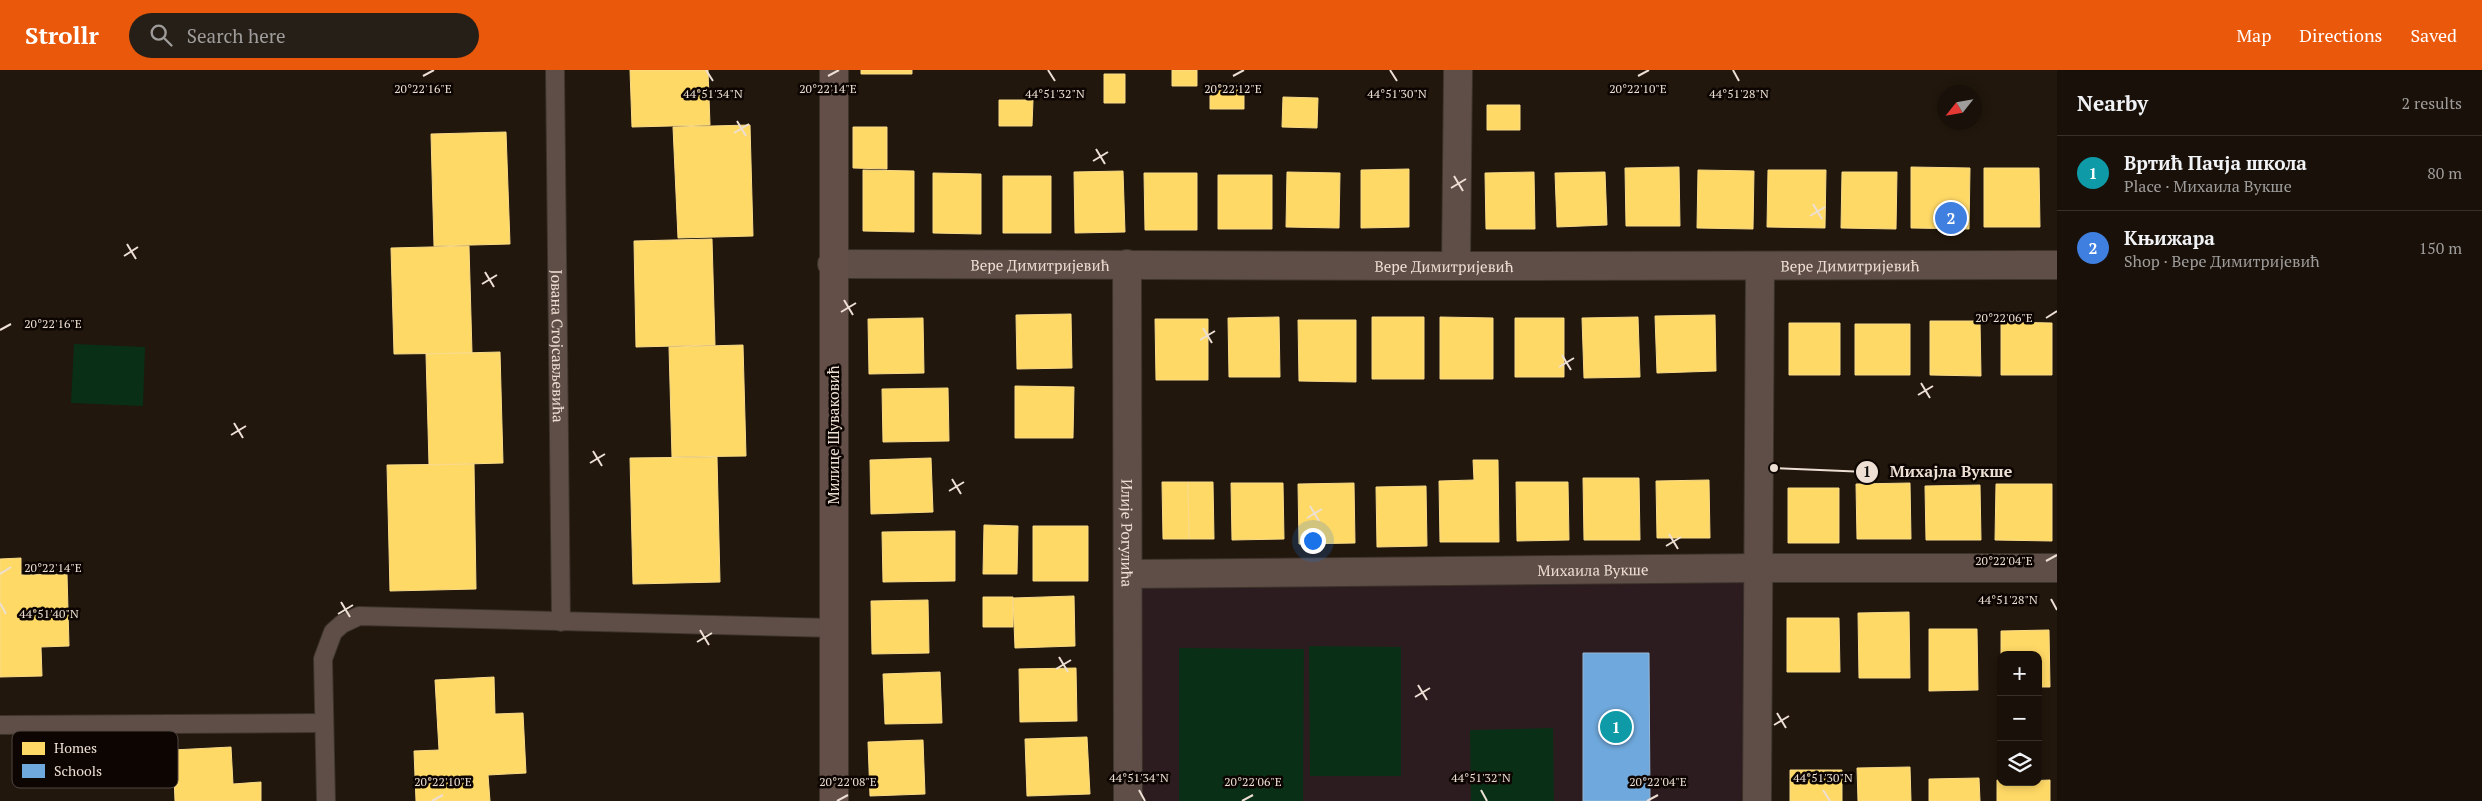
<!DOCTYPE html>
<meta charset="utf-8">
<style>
body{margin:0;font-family:"PT Serif",serif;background:#261f17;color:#f1f3f6}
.controls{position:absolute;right:15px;bottom:15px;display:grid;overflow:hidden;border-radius:10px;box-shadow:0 2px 8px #0003}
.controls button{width:45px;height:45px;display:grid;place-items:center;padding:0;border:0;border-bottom:1px solid #37312a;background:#191109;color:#f1f3f6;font:25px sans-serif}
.compass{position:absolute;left:1937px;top:15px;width:45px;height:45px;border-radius:50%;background:#191109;box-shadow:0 2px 8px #0003;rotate:239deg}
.you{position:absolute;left:1312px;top:470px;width:18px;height:18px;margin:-12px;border:4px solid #fff;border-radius:50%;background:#1a73e8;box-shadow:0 0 0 8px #1a73e833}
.badge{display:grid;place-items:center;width:32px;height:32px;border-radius:50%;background:#ea580c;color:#fff;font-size:16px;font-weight:700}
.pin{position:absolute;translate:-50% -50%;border:2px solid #fff;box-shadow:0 1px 5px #0006}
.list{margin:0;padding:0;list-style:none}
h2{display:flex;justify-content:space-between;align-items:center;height:65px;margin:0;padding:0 20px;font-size:21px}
h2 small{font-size:16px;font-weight:400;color:#9f9d9c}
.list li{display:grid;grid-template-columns:32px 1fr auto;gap:15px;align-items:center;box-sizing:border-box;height:75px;padding:0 20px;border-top:1px solid #37312a}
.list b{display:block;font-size:19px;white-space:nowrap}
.list p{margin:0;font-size:16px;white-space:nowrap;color:#9f9d9c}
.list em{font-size:16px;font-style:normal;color:#9f9d9c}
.icon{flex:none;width:28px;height:28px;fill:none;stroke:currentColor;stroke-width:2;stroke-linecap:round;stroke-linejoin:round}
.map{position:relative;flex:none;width:2057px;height:731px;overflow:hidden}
header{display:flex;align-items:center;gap:30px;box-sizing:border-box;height:70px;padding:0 25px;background:#ea580c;color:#fff}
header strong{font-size:24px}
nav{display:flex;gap:28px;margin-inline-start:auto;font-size:18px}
.search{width:350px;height:45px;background:#261f17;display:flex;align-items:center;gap:12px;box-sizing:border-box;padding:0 18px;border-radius:28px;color:#9f9d9c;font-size:19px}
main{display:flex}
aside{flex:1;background:#191109}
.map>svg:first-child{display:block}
.education{fill:#2d1c1f}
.green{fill:#092f16}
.homes{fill:#ffd966;stroke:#fadb87}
.schools{fill:#6fa8dc;stroke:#95b8d9}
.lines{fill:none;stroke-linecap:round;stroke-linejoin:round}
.lane-casing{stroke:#3c332a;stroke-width:20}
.street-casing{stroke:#3c332a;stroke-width:30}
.secondary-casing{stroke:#3c332a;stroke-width:30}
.lane{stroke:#5e4e47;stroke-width:18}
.street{stroke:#5e4e47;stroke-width:28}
.secondary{stroke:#634f48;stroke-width:28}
.ticks{fill:none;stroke:#eddfd3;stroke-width:2}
.labels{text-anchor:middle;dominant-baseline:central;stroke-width:5;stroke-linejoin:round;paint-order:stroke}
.street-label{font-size:15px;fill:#eddfd3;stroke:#0c0501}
.key{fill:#0c0501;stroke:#504640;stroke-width:1}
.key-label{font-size:14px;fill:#eddfd3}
.ticks-label{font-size:12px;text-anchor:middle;fill:#eddfd3;stroke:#0c0501;stroke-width:5;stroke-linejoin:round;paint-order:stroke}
.leader{fill:none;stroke:#eddfd3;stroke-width:2}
.callout-dot{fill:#eddfd3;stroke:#0c0501;stroke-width:2}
.mark-label{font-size:15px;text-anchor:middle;font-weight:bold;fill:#111}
.callout-label{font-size:16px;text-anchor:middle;font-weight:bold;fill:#eddfd3;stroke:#0c0501;stroke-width:5;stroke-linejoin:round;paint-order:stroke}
</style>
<header>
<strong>Strollr</strong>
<div class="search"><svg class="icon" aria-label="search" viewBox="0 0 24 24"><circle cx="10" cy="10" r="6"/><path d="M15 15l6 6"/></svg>Search here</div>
<nav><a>Map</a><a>Directions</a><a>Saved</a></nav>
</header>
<main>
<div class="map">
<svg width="2057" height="731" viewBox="0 0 2057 731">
<rect width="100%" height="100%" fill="#21170c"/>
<!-- education -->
<path class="education" d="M 1758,498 L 1757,731 L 1128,731 L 1129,504 Z"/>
<!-- green -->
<path class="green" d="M 74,274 L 145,277 L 143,336 L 71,333 Z
M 1309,576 L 1401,577 L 1401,706 L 1310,706 Z
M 1179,578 L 1304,579 L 1303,731 L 1179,731 Z
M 1553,658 L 1554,731 L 1471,731 L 1470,660 Z"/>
<!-- homes -->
<path class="homes" d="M 630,0 L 708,0 L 710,55 L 632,57 Z
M 861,0 L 912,0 L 912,4 L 861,4 Z
M 1172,0 L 1197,0 L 1197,16 L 1172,16 Z
M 1104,4 L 1125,4 L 1125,33 L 1104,33 Z
M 1210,14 L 1244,14 L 1244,39 L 1210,39 Z
M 1283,27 L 1318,28 L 1317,58 L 1282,57 Z
M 999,30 L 1033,30 L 1032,56 L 999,56 Z
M 1487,35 L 1520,35 L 1520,60 L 1487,60 Z
M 750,55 L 753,166 L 678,168 L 673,57 Z
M 853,57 L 887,57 L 887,99 L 853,98 Z
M 506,62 L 510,174 L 434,176 L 431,64 Z
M 1679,97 L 1680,156 L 1626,156 L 1625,98 Z
M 1911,97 L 1970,98 L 1969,159 L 1911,158 Z
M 1984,98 L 2039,98 L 2040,157 L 1984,157 Z
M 1409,99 L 1409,157 L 1361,158 L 1361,100 Z
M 863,100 L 914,101 L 914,162 L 863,161 Z
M 1698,100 L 1754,101 L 1753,159 L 1697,158 Z
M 1768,100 L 1826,100 L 1825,158 L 1767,157 Z
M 1123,101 L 1125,162 L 1075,163 L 1074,102 Z
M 1287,102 L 1340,103 L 1339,158 L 1286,157 Z
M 1534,102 L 1535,159 L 1486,159 L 1485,103 Z
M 1605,102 L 1607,155 L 1557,157 L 1555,103 Z
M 1842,102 L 1897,102 L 1896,159 L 1841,158 Z
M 933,103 L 981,104 L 981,164 L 933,163 Z
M 1144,103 L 1197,103 L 1197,160 L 1145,160 Z
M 1218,105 L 1272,105 L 1272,159 L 1218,159 Z
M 1003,106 L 1051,106 L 1051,163 L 1003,163 Z
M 712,169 L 715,275 L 636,277 L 634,171 Z
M 469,176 L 472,283 L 394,284 L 391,178 Z
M 1071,244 L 1072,298 L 1017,299 L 1016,245 Z
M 1715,245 L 1716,301 L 1657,303 L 1655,246 Z
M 1279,247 L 1280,307 L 1229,307 L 1228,248 Z
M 1372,247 L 1424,247 L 1424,309 L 1372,309 Z
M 1440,247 L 1493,248 L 1493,309 L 1440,309 Z
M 1638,247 L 1640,307 L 1584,308 L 1582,248 Z
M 923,248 L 924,303 L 869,304 L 868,249 Z
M 1515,248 L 1564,248 L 1564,307 L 1515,307 Z
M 1155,249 L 1208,249 L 1208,310 L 1156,310 Z
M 1298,250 L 1356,250 L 1356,312 L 1299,311 Z
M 1930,251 L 1980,251 L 1981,306 L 1930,305 Z
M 2001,252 L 2052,253 L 2052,305 L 2001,305 Z
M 1789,253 L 1840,253 L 1840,305 L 1789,305 Z
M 1855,254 L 1910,254 L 1910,305 L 1855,305 Z
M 743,275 L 746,386 L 672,387 L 669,277 Z
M 500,282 L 503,393 L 429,395 L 426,284 Z
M 1015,316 L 1074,317 L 1073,368 L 1015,368 Z
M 948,318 L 949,371 L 883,372 L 882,319 Z
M 717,387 L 720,512 L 633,514 L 630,388 Z
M 931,388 L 933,442 L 871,444 L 870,390 Z
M 1473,390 L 1498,390 L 1499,472 L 1440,472 L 1439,411 L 1474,410 Z
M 474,394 L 476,519 L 390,521 L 387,395 Z
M 1583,408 L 1639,408 L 1640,470 L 1584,470 Z
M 1709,410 L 1710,468 L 1657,468 L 1656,411 Z
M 1162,412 L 1188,412 L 1189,469 L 1163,469 Z
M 1188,412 L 1213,412 L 1214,469 L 1189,469 Z
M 1516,412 L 1568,412 L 1569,470 L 1517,471 Z
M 1231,413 L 1283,413 L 1284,469 L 1232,470 Z
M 1354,413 L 1355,473 L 1299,474 L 1298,414 Z
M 1910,413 L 1911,469 L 1857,469 L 1856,414 Z
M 1996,414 L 2052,414 L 2052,471 L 1995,470 Z
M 1980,415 L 1981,470 L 1926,470 L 1925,416 Z
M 1426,416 L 1427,476 L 1377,477 L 1376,417 Z
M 1788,418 L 1839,418 L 1839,473 L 1788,473 Z
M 984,455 L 1018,456 L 1017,504 L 983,504 Z
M 1033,456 L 1088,456 L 1088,511 L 1033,511 Z
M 955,461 L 955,511 L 883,512 L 882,462 Z
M 21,488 L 21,505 L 67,504 L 69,576 L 41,577 L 42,606 L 0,607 L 0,489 Z
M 1074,526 L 1075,576 L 1015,578 L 1013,528 Z
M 983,527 L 1013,527 L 1013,557 L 983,557 Z
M 928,530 L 929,583 L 872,584 L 871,531 Z
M 1909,542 L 1910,608 L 1859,608 L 1858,543 Z
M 1787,548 L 1839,548 L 1840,602 L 1787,602 Z
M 1929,559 L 1977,559 L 1978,620 L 1929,621 Z
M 2049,560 L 2050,617 L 2038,617 L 2038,585 L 2001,585 L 2001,561 Z
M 1076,598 L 1077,651 L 1020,652 L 1019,599 Z
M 940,602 L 942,653 L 885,654 L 883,604 Z
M 494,607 L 495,644 L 523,643 L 526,703 L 488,705 L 490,731 L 416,731 L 414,681 L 439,680 L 435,610 Z
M 1087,667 L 1090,724 L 1027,726 L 1025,669 Z
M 923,670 L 925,724 L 870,726 L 868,672 Z
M 231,677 L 233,714 L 261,712 L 261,731 L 175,731 L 173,680 Z
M 1910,697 L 1911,731 L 1858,731 L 1857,698 Z
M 1790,700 L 1842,700 L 1842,731 L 1790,731 Z
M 1979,708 L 1980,731 L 1929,731 L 1929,709 Z
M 1997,710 L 2001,710 L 2001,712 L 2050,710 L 2050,731 L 1997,731 Z"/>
<!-- schools -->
<path class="schools" d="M 1583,583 L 1649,583 L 1650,731 L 1583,731 Z"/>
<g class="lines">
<defs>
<g id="lane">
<path id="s1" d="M 555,0 L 561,552"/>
<path d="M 0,655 L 324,653"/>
<path d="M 326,731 L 323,589 L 333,562 L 342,554 L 359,546 L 833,558"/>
</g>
<g id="street">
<path id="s2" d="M 832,194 L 1456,196 L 2057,195"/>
<path id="s3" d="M 1127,194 L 1128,731"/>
<path d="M 1456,196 L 1458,0"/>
<path id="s4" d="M 1129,504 L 1758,498 L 2057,498"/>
<path d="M 1757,731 L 1760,196"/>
</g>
<path id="secondary" d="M 834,0 L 834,731"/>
</defs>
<!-- lane casing -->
<use href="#lane" class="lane-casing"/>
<!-- street casing -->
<use href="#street" class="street-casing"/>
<!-- secondary casing -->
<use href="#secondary" class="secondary-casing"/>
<!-- lane -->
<use href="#lane" class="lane"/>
<!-- street -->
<use href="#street" class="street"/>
<!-- secondary -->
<use href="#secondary" class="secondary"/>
</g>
<!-- ticks -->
<path class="ticks" d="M 706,0 L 713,11M 1048,0 L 1055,11M 1390,0 L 1397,11M 1733,0 L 1739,11M 423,6 L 434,0M 828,6 L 839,0M 1233,6 L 1244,0M 1638,6 L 1649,0M 737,51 L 746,66M 734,63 L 749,54M 1096,79 L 1105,94M 1093,91 L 1108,82M 1454,106 L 1463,121M 1451,118 L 1466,109M 1813,134 L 1822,149M 1810,146 L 1825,137M 127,174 L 136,189M 124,186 L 138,177M 485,202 L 494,217M 482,214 L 497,205M 844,230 L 853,245M 841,242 L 856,233M 2046,248 L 2057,241M 1203,258 L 1212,273M 0,260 L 11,254M 1200,270 L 1215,261M 1562,285 L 1571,300M 1559,297 L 1574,288M 1921,313 L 1930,328M 1918,325 L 1933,316M 234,353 L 243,368M 231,365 L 246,356M 593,381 L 602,396M 590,393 L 605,384M 952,409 L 961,424M 949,421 L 964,412M 1310,436 L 1319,451M 1307,448 L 1322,439M 1669,464 L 1678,479M 1666,476 L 1681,467M 2046,491 L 2057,485M 0,504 L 11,497M 2051,529 L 2057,540M 341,532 L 350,547M 0,533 L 6,544M 338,544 L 353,535M 700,560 L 709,575M 697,572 L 712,563M 1059,587 L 1068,602M 1056,599 L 1071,590M 1418,615 L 1427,630M 1415,627 L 1430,618M 1777,643 L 1786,658M 1774,655 L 1789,646M 1139,720 L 1145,731M 1481,720 L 1487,731M 1823,720 L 1830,731M 432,731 L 443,725M 837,731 L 848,725M 1242,731 L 1253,725M 1647,731 L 1658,725"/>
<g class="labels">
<!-- street labels -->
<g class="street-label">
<text stroke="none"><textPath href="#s2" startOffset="208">Вере Димитријевић</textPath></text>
<text stroke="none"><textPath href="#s2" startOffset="612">Вере Димитријевић</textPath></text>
<text stroke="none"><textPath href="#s2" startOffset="1018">Вере Димитријевић</textPath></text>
<text stroke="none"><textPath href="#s1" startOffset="276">Јована Стојсављевића</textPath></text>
<text transform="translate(833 365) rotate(-90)">Милице Шуваковић</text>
<text stroke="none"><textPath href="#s3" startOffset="269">Илије Рогулића</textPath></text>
<text stroke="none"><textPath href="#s4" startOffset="464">Михаила Вукше</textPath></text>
</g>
</g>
<!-- legend -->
<rect x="12" y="661" width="166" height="57" rx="8" class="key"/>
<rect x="22" y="672" width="23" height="13" fill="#ffd966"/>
<rect x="22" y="694" width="23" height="14" fill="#6fa8dc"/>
<g class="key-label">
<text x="54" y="683">Homes</text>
<text x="54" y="706">Schools</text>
</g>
<g class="ticks-label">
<text x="423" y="23">20°22'16"E</text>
<text x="828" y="23">20°22'14"E</text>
<text x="1233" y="23">20°22'12"E</text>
<text x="1638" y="23">20°22'10"E</text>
<text x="1055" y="28">44°51'32"N</text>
<text x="713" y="28">44°51'34"N</text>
<text x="1397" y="28">44°51'30"N</text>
<text x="1739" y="28">44°51'28"N</text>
<text x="2004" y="252">20°22'06"E</text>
<text x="53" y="258">20°22'16"E</text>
<text x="2004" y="495">20°22'04"E</text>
<text x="53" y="502">20°22'14"E</text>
<text x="2008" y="534">44°51'28"N</text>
<text x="49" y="548">44°51'40"N</text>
<text x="1139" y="712">44°51'34"N</text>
<text x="1481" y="712">44°51'32"N</text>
<text x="1823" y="712">44°51'30"N</text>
<text x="443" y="716">20°22'10"E</text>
<text x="848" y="716">20°22'08"E</text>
<text x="1253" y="716">20°22'06"E</text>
<text x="1658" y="716">20°22'04"E</text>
</g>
<!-- callouts -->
<path class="leader" d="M1774 398L1867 402"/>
<g class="callout-dot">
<circle cx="1774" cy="398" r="5"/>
<circle cx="1867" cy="402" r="12"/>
</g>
<g class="mark-label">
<text x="1867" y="407">1</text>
</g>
<g class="callout-label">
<text x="1951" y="407">Михајла Вукше</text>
</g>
</svg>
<div class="controls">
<button>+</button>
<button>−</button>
<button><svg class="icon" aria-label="layers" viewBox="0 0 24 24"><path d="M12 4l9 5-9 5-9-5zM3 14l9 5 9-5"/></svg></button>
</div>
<svg class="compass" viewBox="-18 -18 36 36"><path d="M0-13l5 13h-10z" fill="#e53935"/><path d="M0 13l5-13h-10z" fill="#9f9d9c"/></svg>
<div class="you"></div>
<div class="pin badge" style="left:1616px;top:657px;background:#0f9aa8">1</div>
<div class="pin badge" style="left:1951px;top:148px;background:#3f7fe0">2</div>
</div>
<aside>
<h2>Nearby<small>2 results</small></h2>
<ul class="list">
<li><span class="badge" style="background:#0f9aa8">1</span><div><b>Вртић Пачја школа</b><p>Place · Михаила Вукше</p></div><em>80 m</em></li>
<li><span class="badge" style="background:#3f7fe0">2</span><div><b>Књижара</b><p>Shop · Вере Димитријевић</p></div><em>150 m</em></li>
</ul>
</aside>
</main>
